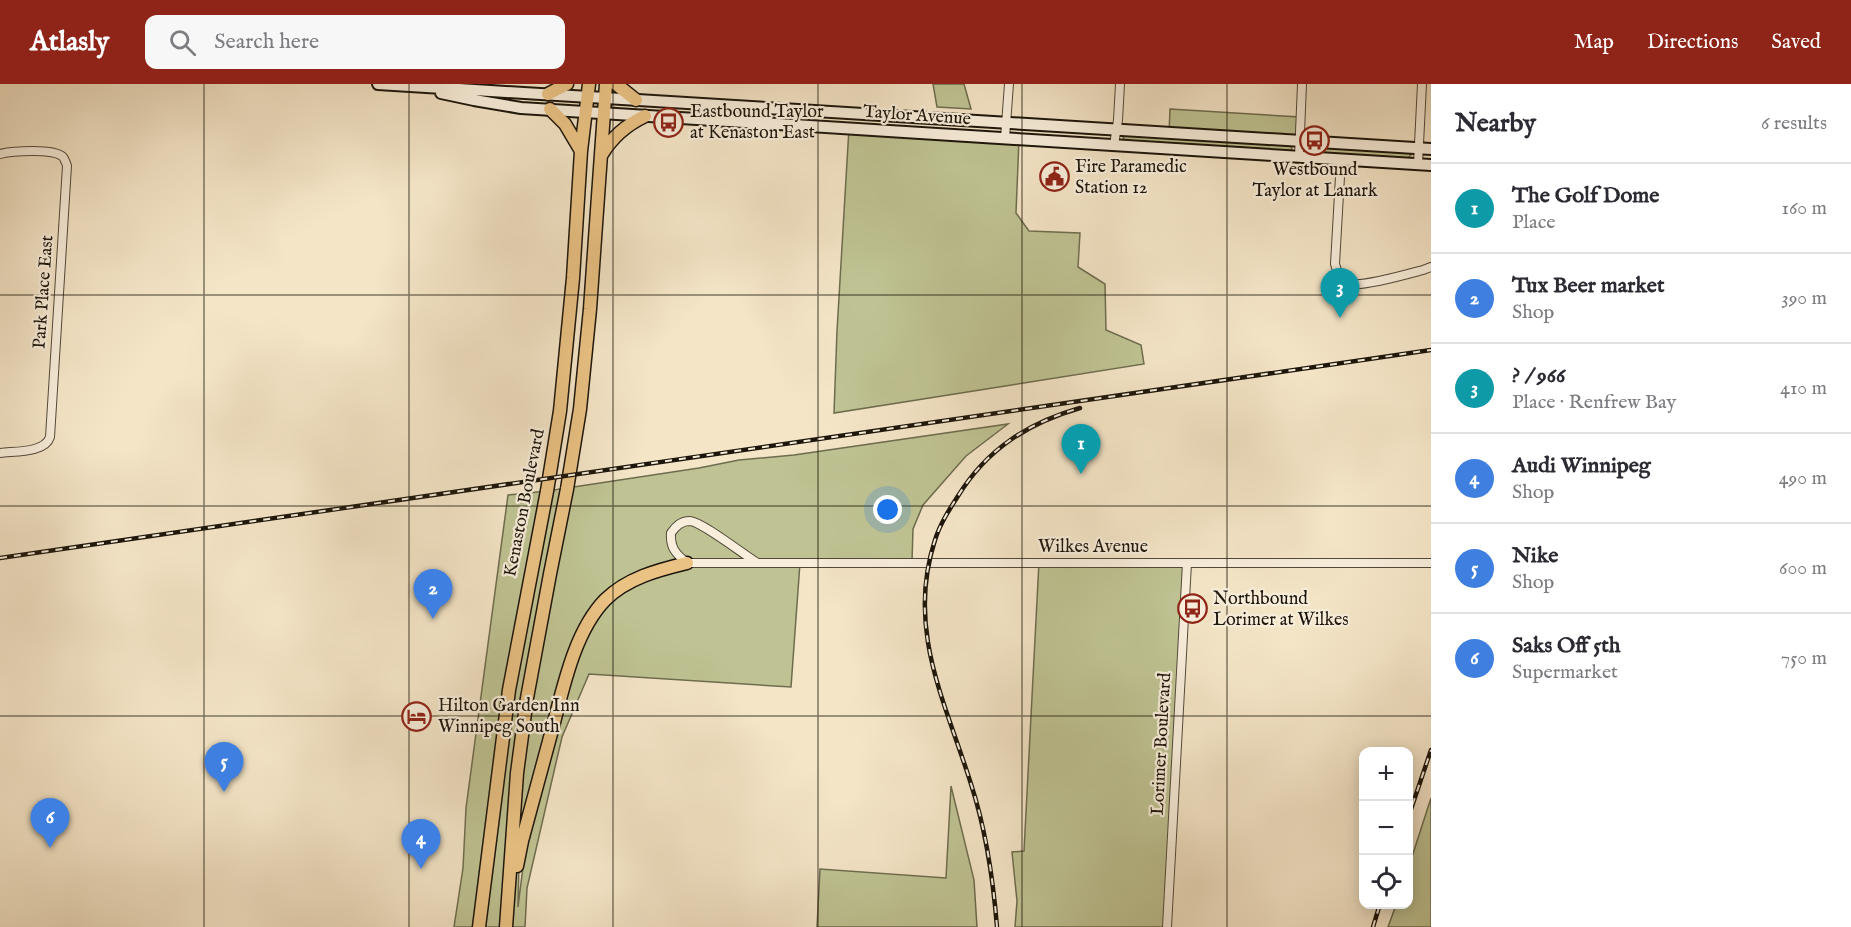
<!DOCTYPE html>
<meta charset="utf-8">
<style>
body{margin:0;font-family:"IM FELL English",serif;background:#f7f7f7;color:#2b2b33}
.controls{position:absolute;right:18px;bottom:18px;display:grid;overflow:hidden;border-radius:12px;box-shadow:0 3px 15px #0003}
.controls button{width:54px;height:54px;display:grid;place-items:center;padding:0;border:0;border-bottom:2px solid #e1e1e2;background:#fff;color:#2b2b33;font:30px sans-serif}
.you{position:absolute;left:888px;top:426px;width:21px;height:21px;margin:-15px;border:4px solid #fff;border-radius:50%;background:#1a73e8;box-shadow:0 0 0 9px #1a73e833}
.badge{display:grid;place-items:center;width:39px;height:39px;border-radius:50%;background:#8f2418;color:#fff;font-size:20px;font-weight:700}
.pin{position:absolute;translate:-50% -50px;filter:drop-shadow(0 2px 3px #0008)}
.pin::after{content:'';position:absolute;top:32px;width:21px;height:18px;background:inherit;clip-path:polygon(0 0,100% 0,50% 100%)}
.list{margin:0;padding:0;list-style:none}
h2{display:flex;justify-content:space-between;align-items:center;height:78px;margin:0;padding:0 24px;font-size:26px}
h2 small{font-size:20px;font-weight:400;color:#7c7c81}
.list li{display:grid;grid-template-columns:39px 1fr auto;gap:18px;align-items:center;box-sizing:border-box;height:90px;padding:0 24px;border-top:2px solid #e1e1e2}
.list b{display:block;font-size:22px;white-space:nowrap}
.list p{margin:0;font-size:20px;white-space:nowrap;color:#7c7c81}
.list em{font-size:20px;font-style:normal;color:#7c7c81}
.icon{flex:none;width:33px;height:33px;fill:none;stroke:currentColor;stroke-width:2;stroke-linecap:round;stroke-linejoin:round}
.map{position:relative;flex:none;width:1431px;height:843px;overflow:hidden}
header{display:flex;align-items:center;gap:36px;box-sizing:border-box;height:84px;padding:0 30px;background:#8f2418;color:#fff}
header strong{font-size:28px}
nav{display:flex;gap:33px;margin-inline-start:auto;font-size:21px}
.search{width:420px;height:54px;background:#f7f7f7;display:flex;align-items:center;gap:15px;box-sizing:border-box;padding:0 21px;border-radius:12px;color:#7c7c81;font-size:22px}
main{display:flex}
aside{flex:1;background:#fff}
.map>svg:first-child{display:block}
.green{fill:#bfc393;stroke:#6e6c4f;stroke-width:1.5;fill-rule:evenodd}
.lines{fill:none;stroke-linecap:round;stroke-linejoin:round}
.street-casing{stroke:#52493a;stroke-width:10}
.secondary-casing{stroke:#1c150b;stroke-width:14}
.primary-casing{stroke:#1c150b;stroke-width:15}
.street{stroke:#f8eedb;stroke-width:8}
.secondary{stroke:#f8eedb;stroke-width:10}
.primary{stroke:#eac284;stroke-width:12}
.rail-casing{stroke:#1c150b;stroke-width:4.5}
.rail{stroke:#f8eedb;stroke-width:2;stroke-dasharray:7;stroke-linecap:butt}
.grid{fill:none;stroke:#1c150b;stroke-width:1.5;stroke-opacity:0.55}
.labels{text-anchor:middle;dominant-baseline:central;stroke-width:4.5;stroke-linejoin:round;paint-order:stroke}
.poi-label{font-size:18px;fill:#1c150b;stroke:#f8eedb;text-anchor:start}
.street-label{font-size:18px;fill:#1c150b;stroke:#f8eedb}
</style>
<header>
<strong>Atlasly</strong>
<div class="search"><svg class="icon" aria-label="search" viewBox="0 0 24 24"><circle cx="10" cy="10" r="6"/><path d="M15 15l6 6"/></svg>Search here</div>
<nav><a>Map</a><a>Directions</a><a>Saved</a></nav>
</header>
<main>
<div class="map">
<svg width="1431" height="843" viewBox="0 0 1431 843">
<rect width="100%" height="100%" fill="#f4e5c7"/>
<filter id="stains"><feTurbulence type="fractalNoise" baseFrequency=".00333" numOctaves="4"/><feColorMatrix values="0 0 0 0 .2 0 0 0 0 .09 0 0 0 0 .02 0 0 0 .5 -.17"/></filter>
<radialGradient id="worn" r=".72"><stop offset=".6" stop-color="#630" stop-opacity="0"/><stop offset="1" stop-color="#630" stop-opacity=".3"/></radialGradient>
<!-- green -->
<path class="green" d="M 933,0 L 964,0 L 971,25 L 937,23 Z
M 1170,25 L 1300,33 L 1299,57 L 1169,49 Z
M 849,44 L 1019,55 L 1016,129 L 1029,147 L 1080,149 L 1078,183 L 1105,200 L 1106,246 L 1141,261 L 1144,280 L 834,329 L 837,247 Z
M 1125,51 L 1290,61 L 1292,65 L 1289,68 L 1126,57 L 1123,54 Z
M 1308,62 L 1408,68 L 1411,71 L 1407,75 L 1309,69 L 1306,66 Z
M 1008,340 L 966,372 L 923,421 L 913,445 L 912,478 L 750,475 L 800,479 L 791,603 L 589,590 L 562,653 L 527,804 L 525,843 L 454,843 L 463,784 L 466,724 L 508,411 L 547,407 L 699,384 L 739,376 L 794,371 ZM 520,733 L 523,735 L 526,759 L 518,823 Z
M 1039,478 L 1187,479 L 1167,843 L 1015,843 L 1017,817 L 1012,768 L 1024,767 Z
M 951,702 L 974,796 L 977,843 L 817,843 L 820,785 L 946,794 Z
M 1431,714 L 1431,843 L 1388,843 L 1396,821 L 1408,820 L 1409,782 Z"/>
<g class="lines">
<defs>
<path id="street" d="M 1005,54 L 1009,0
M 1114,61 L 1118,36 L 1120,0
M 0,70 C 12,67 54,64 63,73 C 64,74 67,81 67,82 L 50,353 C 45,369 15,367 0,369
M 1299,73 L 1302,0
M 1341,75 L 1335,180 C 1337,189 1343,198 1353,200 C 1366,202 1408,190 1423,186 L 1431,183
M 1418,80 L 1422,0
M 756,478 C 743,470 702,438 690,437 C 681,437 676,442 671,449 C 670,464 676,470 687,479 L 1431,479
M 1167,843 L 1187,479"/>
<path id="secondary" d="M 378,0 L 1431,65
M 441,9 L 474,16 L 521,24 L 1431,81"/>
<path id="primary" d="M 616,0 L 636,16
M 548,10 L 567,0
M 550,25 L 565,40 L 581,67
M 602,70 C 613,52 626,41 645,32
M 517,782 L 522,757 C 532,720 542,683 552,646 C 563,605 574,548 605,516 C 627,494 658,486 687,479
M 479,843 L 509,606 L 547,407 L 560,327 L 573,194 L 581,67 L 589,0
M 506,843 L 517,689 L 527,614 L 550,490 L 567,405 L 580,325 L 590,225 L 606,0"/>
</defs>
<!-- street casing -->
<use href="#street" class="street-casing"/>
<!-- secondary casing -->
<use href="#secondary" class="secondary-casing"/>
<!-- primary casing -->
<use href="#primary" class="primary-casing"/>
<!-- street -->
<use href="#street" class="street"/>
<!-- secondary -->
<use href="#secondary" class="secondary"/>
<!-- primary -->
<use href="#primary" class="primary"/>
<defs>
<path id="rail" d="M 0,474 L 1431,266
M 1408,734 L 1431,666
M 997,843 C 993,794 986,746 971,700 C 945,617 906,545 935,456 C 940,440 949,426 958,412 C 987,365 1028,339 1080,324
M 1373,843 L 1380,820"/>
</defs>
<!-- rail casing -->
<use href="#rail" class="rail-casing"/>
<!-- rail -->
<use href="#rail" class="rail"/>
</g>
<!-- grid -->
<path class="grid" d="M 204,0 L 204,843M 409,0 L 409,843M 613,0 L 613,843M 818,0 L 818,843M 1022,0 L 1022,843M 1227,0 L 1227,843M 0,211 L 1431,211M 0,422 L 1431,422M 0,632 L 1431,632"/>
<!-- icons -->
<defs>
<symbol id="bus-ring" viewBox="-11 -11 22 22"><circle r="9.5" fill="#f8eedb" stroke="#8f2418" stroke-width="1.5"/><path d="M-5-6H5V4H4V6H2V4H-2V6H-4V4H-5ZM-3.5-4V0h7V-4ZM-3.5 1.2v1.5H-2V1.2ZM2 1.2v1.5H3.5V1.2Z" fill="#8f2418"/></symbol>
<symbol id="civic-ring" viewBox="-11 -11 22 22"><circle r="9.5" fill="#f8eedb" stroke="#8f2418" stroke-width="1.5"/><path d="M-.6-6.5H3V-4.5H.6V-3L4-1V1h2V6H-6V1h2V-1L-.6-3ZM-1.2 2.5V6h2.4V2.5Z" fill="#8f2418"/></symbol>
<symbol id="hotel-ring" viewBox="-11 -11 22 22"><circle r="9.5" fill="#f8eedb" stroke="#8f2418" stroke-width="1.5"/><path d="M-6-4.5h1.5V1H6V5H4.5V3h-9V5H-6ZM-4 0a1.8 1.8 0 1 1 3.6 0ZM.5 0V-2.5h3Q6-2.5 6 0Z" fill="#8f2418"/></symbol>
</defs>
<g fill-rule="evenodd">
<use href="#bus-ring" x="652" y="22" width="33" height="33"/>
<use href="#bus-ring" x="1298" y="40" width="33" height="33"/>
<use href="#civic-ring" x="1038" y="76" width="33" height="33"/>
<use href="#bus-ring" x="1176" y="508" width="33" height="33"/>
<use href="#hotel-ring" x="400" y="616" width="33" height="33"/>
</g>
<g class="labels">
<!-- poi labels -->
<g class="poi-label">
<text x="690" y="28">Eastbound Taylor<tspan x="690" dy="21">at Kenaston East</tspan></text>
<text x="1075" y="83">Fire Paramedic<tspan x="1075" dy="21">Station 12</tspan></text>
<text x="1315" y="86" text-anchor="middle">Westbound<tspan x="1315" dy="21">Taylor at Lanark</tspan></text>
<text x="1213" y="515">Northbound<tspan x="1213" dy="21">Lorimer at Wilkes</tspan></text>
<text x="438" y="622">Hilton Garden Inn<tspan x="438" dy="21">Winnipeg South</tspan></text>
</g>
<!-- street labels -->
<g class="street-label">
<text transform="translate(917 32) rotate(4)">Taylor Avenue</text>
<text transform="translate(44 208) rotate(-86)">Park Place East</text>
<text transform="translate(525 419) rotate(-79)">Kenaston Boulevard</text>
<text x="1093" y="463">Wilkes Avenue</text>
<text transform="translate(1162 660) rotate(-87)">Lorimer Boulevard</text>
</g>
</g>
<rect width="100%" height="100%" filter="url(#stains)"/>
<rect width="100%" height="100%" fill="url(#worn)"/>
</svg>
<div class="controls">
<button>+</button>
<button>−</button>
<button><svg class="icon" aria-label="locate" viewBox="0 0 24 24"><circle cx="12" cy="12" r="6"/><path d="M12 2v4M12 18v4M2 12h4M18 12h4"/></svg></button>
</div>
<div class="you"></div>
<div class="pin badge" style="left:1081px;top:390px;background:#0f9aa8">1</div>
<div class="pin badge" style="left:433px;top:535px;background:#3f7fe0">2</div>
<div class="pin badge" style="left:1340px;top:234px;background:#0f9aa8">3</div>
<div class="pin badge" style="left:421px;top:785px;background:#3f7fe0">4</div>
<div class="pin badge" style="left:224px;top:708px;background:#3f7fe0">5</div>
<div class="pin badge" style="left:50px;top:764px;background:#3f7fe0">6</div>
</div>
<aside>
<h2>Nearby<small>6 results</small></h2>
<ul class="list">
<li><span class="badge" style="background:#0f9aa8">1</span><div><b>The Golf Dome</b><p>Place</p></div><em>160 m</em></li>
<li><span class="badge" style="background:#3f7fe0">2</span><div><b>Tux Beer market</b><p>Shop</p></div><em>390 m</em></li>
<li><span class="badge" style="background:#0f9aa8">3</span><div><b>? / 966</b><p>Place · Renfrew Bay</p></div><em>410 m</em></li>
<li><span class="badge" style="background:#3f7fe0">4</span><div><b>Audi Winnipeg</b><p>Shop</p></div><em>490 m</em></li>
<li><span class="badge" style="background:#3f7fe0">5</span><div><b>Nike</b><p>Shop</p></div><em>600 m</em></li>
<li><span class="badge" style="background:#3f7fe0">6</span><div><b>Saks Off 5th</b><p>Supermarket</p></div><em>750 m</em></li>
</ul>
</aside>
</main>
